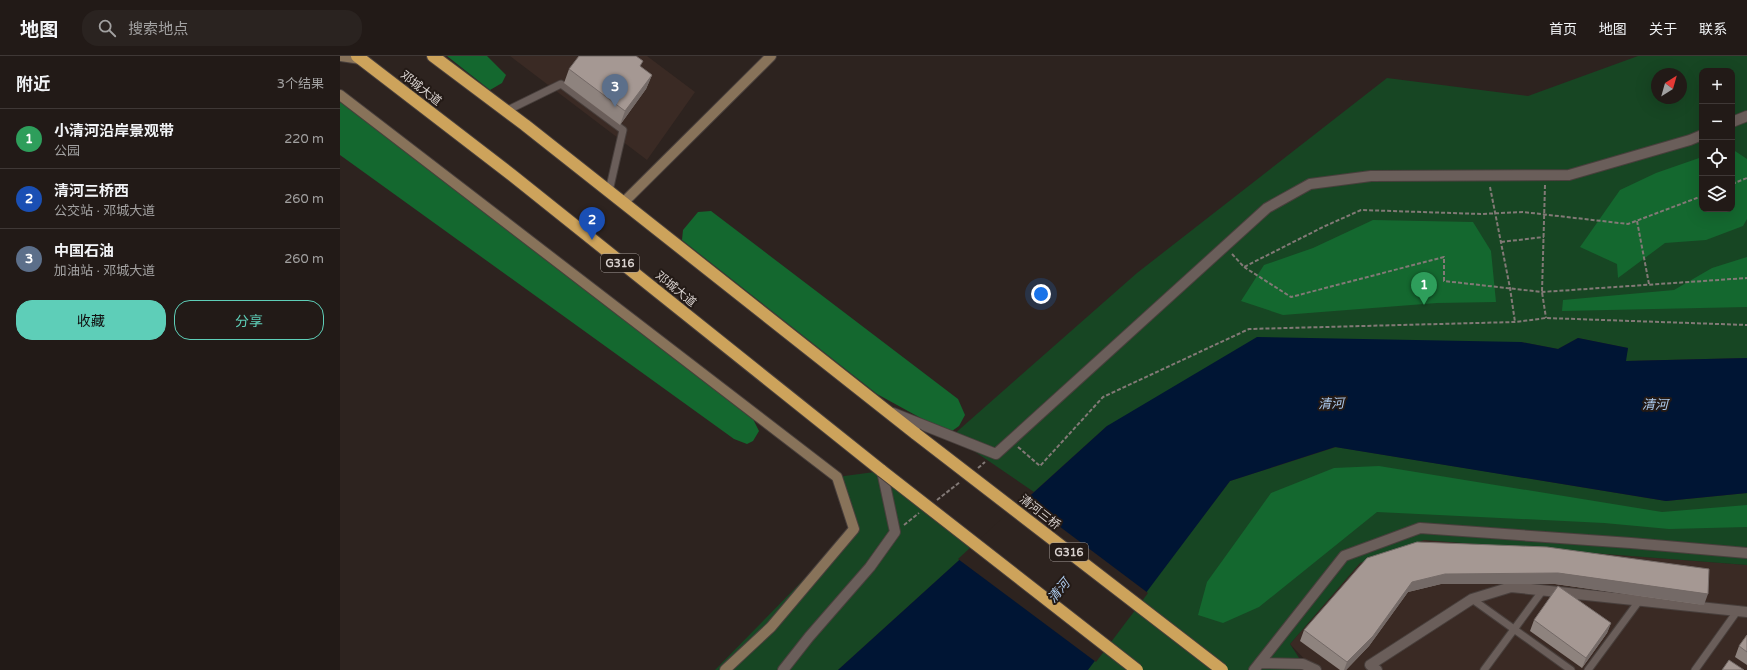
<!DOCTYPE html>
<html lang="zh">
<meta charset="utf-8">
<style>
body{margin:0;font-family:"Varela Round","Noto Sans SC",sans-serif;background:#2a2320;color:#f1f3f6}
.controls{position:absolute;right:12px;top:12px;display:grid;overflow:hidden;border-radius:8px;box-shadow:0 4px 16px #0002}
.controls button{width:36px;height:36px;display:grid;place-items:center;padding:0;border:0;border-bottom:1px solid #3f3836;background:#221a17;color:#f1f3f6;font:20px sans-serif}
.compass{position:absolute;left:1311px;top:12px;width:36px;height:36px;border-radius:50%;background:#221a17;box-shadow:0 4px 16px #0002;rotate:37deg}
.you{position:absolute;left:701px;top:238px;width:14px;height:14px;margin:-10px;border:3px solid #fff;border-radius:50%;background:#1a73e8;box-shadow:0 0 0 6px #1a73e833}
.badge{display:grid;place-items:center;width:26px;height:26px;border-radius:50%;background:#5eceb8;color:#fff;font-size:13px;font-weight:700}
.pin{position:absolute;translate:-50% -33px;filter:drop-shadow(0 1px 2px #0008)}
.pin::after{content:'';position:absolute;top:21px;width:14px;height:12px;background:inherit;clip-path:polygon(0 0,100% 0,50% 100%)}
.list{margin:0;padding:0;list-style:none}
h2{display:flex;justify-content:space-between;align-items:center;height:52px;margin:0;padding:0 16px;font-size:17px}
h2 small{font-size:13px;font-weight:400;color:#a2a1a1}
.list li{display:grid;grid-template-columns:26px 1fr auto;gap:12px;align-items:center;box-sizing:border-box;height:60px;padding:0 16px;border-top:1px solid #3f3836}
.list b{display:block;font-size:15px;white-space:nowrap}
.list p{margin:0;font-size:13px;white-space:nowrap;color:#a2a1a1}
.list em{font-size:13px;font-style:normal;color:#a2a1a1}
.actions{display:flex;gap:8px;padding:12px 16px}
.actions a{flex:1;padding:9px 0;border:1px solid #5eceb8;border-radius:16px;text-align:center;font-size:14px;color:#5eceb8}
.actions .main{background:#5eceb8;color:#111}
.icon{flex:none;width:22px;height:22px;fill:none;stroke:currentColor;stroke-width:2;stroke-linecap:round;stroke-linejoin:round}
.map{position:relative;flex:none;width:1407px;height:614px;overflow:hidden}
header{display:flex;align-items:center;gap:24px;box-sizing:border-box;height:56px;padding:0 20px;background:#221a17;border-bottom:1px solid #3f3836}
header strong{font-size:19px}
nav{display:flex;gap:22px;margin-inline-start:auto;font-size:14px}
.search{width:280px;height:36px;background:#2a2320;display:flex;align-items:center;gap:10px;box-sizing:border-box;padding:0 14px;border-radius:16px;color:#a2a1a1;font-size:15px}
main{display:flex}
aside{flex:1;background:#221a17}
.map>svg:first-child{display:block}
.built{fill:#3a2a24}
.green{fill:#174623;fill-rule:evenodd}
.forest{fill:#14682f}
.water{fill:#001534}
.pier{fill:#2d231f}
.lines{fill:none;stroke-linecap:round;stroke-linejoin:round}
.lane-casing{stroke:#483f3c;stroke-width:9}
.street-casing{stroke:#483f3c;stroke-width:12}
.secondary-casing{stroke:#483f3c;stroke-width:12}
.highway-casing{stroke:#483f3c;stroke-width:14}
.path{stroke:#827976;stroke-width:2;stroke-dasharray:4 2;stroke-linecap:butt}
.lane{stroke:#6a5e5a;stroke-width:7}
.street{stroke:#6a5e5a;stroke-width:10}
.secondary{stroke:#88735a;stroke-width:10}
.highway{stroke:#cda35b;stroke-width:12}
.highway-bridge-casing{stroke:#483f3c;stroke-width:14;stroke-linecap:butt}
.highway-bridge{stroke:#cda35b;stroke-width:12}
.wall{fill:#8e837e}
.shaded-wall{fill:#746a67}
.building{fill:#a59893;stroke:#746a67}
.labels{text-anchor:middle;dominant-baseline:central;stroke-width:4;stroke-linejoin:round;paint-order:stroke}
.shield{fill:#231a16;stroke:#a29a97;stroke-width:1}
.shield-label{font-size:11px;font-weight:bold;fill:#d8d1ce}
.street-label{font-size:12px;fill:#d8d1ce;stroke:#231a16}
.water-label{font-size:13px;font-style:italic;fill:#adcbee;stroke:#231a16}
</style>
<header>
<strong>地图</strong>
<div class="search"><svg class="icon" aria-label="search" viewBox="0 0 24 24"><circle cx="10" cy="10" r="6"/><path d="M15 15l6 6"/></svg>搜索地点</div>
<nav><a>首页</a><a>地图</a><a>关于</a><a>联系</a></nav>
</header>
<main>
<aside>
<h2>附近<small>3个结果</small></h2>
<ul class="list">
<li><span class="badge" style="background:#2e9e5b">1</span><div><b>小清河沿岸景观带</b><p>公园</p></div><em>220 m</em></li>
<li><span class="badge" style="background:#1a4fb4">2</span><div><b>清河三桥西</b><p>公交站 · 邓城大道</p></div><em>260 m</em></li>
<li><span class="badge" style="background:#5c6f8a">3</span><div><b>中国石油</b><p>加油站 · 邓城大道</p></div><em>260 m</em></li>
</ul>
<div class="actions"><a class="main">收藏</a><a>分享</a></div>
</aside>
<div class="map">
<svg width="1407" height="614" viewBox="0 0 1407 614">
<rect width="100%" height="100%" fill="#2d231f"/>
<!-- built -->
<path class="built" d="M 170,0 L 307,0 L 355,36 L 307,104 Z
M 1084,484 L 1407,509 L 1407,614 L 975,614 L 950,588 L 1020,507 Z"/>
<!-- green -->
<path class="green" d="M 1298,0 L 1407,0 L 1407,302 L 1285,305 L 1288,292 L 1238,282 L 1218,293 L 1181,286 L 767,370 L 694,436 L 612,380 L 797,217 L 1047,22 L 1188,40 ZM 1362,15 L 1392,15 L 1392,153 L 1362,153 ZM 1317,18 L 1341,18 L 1341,42 L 1317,42 Z
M 996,391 L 1326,445 L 1407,437 L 1407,509 L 1084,484 L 1020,507 L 950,588 L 963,608 L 959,614 L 745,614 L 890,425 Z
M 542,415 L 636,489 L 498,614 L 375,614 L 513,473 L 497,421 Z"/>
<!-- forest -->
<path class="forest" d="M 107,0 L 147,0 L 166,19 L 162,27 L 150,34 Z
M 0,45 L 413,363 L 419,375 L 413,385 L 407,388 L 394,383 L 0,99 Z
M 1392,93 L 1407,103 L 1407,163 L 1403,170 L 1366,184 L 1325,187 L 1278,222 L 1277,208 L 1240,191 L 1280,134 L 1316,117 L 1362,101 L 1362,153 L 1392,153 Z
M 371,155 L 618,343 L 625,359 L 619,370 L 612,375 L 588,366 L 537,338 L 342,184 L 343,174 L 358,156 Z
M 1033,164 L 1133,166 L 1151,195 L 1156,246 L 1097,247 L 943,259 L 901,245 L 924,209 L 973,192 Z
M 1407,201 L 1407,251 L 1222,255 L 1223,244 L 1334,234 L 1372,212 Z
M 1039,410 L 1322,456 L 1407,449 L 1407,471 L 1329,473 L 1264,467 L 1037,456 L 919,551 L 883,567 L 858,559 L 867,526 L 931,437 L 994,412 Z"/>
<!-- water -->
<path class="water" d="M 917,281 L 1181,286 L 1218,293 L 1238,282 L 1288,292 L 1286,305 L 1407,302 L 1407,437 L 1326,445 L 995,391 L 890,425 L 748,614 L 498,614 L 767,370 Z"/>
<!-- pier -->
<path class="pier" d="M 683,443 L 808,537 L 756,606 L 618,503 Z"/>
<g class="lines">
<defs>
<path id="lane" d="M 166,55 L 221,28 L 283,74 L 269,135
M 1132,543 L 1231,614
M 1144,614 L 1203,534
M 1248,614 L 1299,545
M 1355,614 L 1398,554"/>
<path id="street" d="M 1392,66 L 1407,60
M 553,357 L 656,398 L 927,152 L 970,128 L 1031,120 L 1229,119 L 1350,84 L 1362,79
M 921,607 L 963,608 L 976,614
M 443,614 L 469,581 L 530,511 L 555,476 L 542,415
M 914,614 L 1004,500 L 1080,472 L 1291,487 L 1407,497
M 1037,614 L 1030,609 L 1132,543 L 1171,531 L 1407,556"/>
<path id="secondary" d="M 0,0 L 21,3
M 0,39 L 497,421 L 514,473 L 431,571 L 385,614
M 283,147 L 431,0"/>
<path id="highway" d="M 17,0 L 173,120 L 542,415
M 93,0 L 185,69 L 576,378"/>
</defs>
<!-- lane casing -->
<use href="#lane" class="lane-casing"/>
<!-- street casing -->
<use href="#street" class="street-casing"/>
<!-- secondary casing -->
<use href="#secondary" class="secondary-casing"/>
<!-- highway casing -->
<use href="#highway" class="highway-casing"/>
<!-- path -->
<path class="path" d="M 1392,128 L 1407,122
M 1205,129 L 1202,236 L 1206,262
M 1150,131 L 1170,232 L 1175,266
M 1297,165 L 1309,228
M 1161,186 L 1204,181
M 892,198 L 904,211 L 983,171 L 1021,154 L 1141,158 L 1183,156 L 1288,168 L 1362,140
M 904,211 L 951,241 L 1104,201 L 1104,225 L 1202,236 L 1407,222
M 678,391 L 700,410 L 763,341 L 909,273 L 1175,266 L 1206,262 L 1407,269
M 638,412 L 645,406
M 597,444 L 620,426
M 564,469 L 579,457"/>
<!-- lane -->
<use href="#lane" class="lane"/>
<!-- street -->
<use href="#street" class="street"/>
<!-- secondary -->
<use href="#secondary" class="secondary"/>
<!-- highway -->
<use href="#highway" class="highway"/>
<defs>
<path id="highway-bridge" d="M 576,378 L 882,614
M 542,415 L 797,614"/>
</defs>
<!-- highway-bridge casing -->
<use href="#highway-bridge" class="highway-bridge-casing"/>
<!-- highway-bridge -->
<use href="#highway-bridge" class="highway-bridge"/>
</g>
<!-- wall -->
<path class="wall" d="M 301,12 L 312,19 L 306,33 L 280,69 L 224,27 L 229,13 Z
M 1077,486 L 1364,549 L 1215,528 L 1101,528 L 1068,536 L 1029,590 L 1006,614 L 1000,614 L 960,585 L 964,574 Z
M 1194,564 L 1271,567 L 1267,577 L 1242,612 L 1190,575 Z
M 1407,579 L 1407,609 L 1395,601 L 1399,590 Z"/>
<!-- shaded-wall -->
<path class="shaded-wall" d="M 312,19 L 306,33 L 280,69 L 285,55 Z
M 1218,517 L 1368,538 L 1364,549 L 1215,528 L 1101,528 L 1068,536 L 1029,590 L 1006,614 L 1004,614 L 1007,606 L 1072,526 L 1105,518 Z
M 1271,567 L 1267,577 L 1242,612 L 1246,602 Z"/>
<!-- building -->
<path class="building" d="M 239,0 L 296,0 L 303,5 L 300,10 L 312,19 L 285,55 L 229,13 Z
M 1077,486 L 1207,491 L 1369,513 L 1368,538 L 1218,517 L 1105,518 L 1072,526 L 1033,580 L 1007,606 L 964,574 L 1027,502 Z
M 1218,530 L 1271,567 L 1246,602 L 1194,564 Z
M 1407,579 L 1407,596 L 1399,590 Z
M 1389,604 L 1404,614 L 1382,614 Z"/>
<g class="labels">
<!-- shield labels -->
<g class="shield">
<rect x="261" y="198" width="38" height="18" rx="3"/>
<rect x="710" y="487" width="38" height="18" rx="3"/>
</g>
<g class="shield-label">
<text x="280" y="207">G316</text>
<text x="729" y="496">G316</text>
</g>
<!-- street labels -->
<g class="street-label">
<text transform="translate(81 32) rotate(38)">邓城大道</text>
<text transform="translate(336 233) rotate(39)">邓城大道</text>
<text transform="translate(700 456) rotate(38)">清河三桥</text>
</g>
<!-- water labels -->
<g class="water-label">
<text transform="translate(991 348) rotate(-2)">清河</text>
<text x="1315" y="349">清河</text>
<text transform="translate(719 535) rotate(-50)">清河</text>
</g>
</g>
</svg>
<div class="controls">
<button>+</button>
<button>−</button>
<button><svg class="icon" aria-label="locate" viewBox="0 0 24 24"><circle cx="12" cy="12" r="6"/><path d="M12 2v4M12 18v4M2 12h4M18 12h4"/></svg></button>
<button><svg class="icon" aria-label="layers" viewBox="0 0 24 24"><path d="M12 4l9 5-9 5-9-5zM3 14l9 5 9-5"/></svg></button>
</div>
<svg class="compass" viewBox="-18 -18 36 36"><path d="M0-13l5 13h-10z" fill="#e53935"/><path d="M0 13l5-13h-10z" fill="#a2a1a1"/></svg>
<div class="you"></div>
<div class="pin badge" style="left:1084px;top:249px;background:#2e9e5b">1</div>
<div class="pin badge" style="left:252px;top:184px;background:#1a4fb4">2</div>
<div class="pin badge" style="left:275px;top:51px;background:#5c6f8a">3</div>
</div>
</main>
